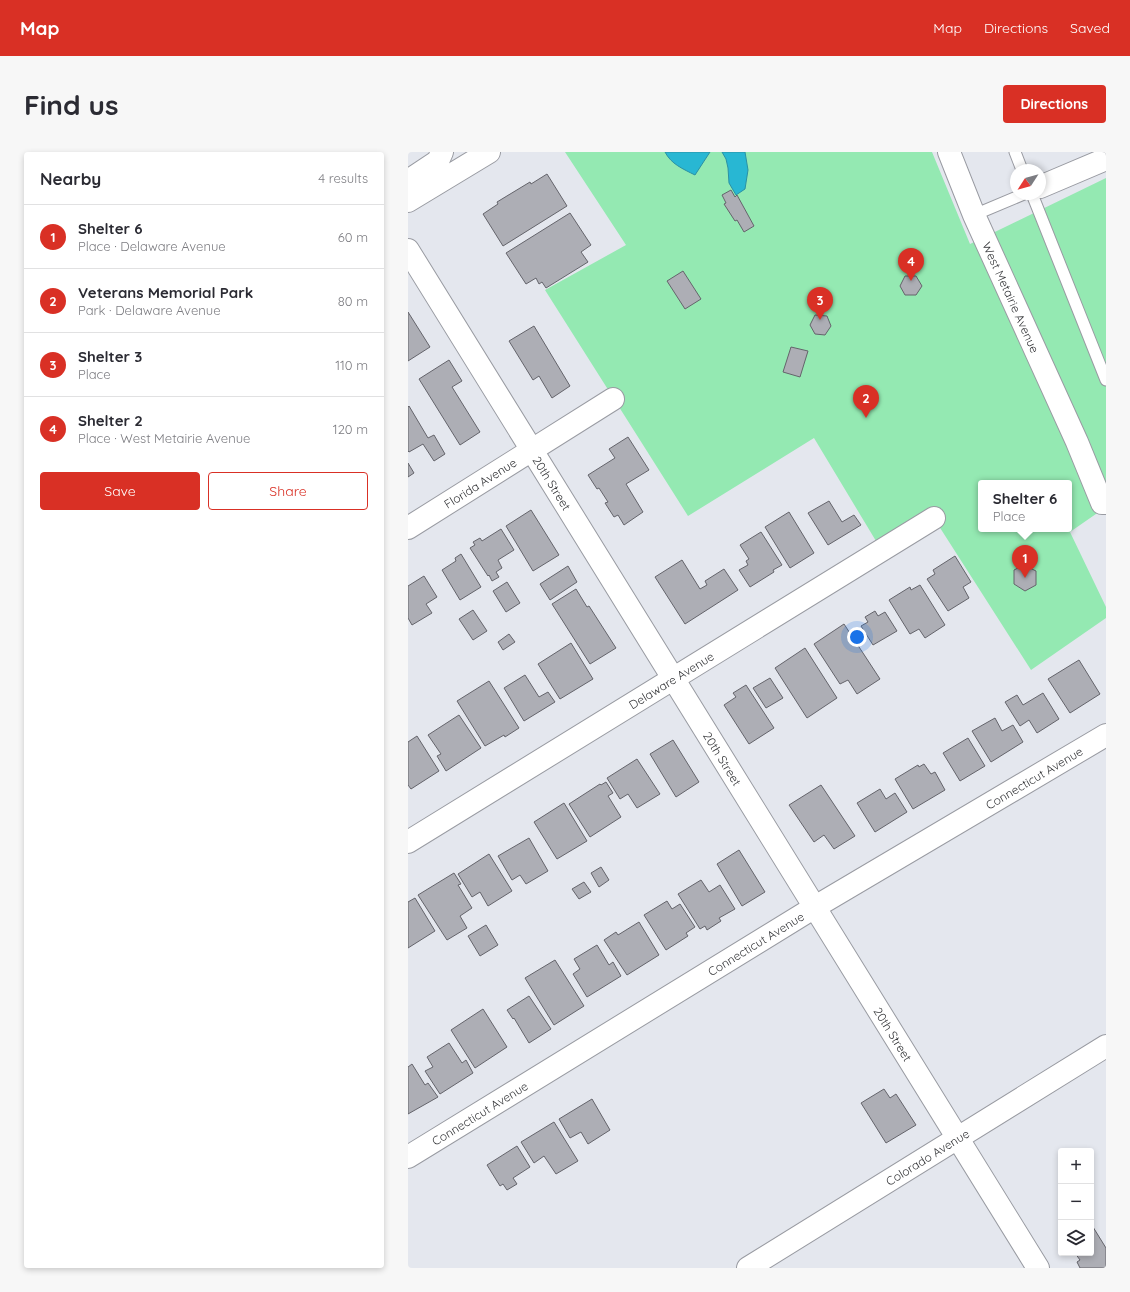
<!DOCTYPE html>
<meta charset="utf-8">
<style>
body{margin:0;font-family:Quicksand,sans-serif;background:#f7f7f7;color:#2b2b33}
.controls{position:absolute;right:12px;bottom:12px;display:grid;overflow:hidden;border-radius:4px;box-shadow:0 2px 6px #0003}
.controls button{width:36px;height:36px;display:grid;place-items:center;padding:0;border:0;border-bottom:1px solid #e1e1e2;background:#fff;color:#2b2b33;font:20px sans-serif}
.compass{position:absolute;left:602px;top:12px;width:36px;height:36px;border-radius:50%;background:#fff;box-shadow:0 2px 6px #0003;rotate:234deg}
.you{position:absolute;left:449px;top:485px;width:14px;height:14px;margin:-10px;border:3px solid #fff;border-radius:50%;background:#1a73e8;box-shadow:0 0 0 6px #1a73e833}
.badge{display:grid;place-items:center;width:26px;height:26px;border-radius:50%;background:#d93025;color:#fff;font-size:13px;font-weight:700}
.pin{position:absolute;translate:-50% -33px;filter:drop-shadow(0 1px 2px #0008)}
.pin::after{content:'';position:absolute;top:21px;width:14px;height:12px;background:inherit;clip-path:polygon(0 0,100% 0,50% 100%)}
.popup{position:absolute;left:570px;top:328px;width:94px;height:52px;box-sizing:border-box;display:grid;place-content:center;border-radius:4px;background:#fff;filter:drop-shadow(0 1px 3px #0005);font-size:13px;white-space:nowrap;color:#7c7c81}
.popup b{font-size:15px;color:#2b2b33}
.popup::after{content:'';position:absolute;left:50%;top:100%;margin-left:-8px;border:8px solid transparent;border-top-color:#fff}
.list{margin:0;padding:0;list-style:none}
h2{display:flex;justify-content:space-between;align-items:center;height:52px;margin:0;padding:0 16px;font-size:17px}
h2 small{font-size:13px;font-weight:400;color:#7c7c81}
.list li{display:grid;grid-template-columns:26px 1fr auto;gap:12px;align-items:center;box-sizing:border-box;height:64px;padding:0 16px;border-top:1px solid #e1e1e2}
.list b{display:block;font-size:15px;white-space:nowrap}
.list p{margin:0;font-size:13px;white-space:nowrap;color:#7c7c81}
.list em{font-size:13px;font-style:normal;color:#7c7c81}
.actions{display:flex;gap:8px;padding:12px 16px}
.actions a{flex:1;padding:9px 0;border:1px solid #d93025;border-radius:4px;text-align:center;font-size:14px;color:#d93025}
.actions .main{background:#d93025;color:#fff}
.icon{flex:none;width:22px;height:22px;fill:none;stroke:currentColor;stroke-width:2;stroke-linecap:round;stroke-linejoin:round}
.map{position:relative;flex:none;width:698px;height:1116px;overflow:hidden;border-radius:4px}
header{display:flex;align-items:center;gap:24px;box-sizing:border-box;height:56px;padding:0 20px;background:#d93025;color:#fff}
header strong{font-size:19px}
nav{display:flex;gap:22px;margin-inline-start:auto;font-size:14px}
.intro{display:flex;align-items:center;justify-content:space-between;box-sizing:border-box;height:96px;padding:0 24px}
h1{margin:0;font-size:28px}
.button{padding:10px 18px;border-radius:4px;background:#d93025;color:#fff;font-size:14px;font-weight:700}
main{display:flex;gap:24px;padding:0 24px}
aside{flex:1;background:#fff;border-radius:4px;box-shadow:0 2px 6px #0003}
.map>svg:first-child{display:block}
.green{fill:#94e9b2;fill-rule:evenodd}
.water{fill:#28b7d3;stroke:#2b90a4}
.building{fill:#adaeb5;stroke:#64646b}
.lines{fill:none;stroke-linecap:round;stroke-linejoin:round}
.lane-casing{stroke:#999ba2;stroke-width:13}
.street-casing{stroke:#999ba2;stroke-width:24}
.secondary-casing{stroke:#999ba2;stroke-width:24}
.lane{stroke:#fff;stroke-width:11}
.street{stroke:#fff;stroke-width:22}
.secondary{stroke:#fff;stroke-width:22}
.labels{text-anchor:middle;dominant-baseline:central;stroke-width:3;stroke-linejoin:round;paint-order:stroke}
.street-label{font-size:12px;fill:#333437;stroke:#e4e7ee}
</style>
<header>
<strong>Map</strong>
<nav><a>Map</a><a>Directions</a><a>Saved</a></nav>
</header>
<div class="intro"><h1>Find us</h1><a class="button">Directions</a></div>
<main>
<aside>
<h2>Nearby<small>4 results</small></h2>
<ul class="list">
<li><span class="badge">1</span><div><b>Shelter 6</b><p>Place · Delaware Avenue</p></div><em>60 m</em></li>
<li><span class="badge">2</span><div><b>Veterans Memorial Park</b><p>Park · Delaware Avenue</p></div><em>80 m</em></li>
<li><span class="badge">3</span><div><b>Shelter 3</b><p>Place</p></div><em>110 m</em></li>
<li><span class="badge">4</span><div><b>Shelter 2</b><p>Place · West Metairie Avenue</p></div><em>120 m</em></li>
</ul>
<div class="actions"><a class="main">Save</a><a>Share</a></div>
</aside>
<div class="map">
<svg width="698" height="1116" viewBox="0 0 698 1116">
<rect width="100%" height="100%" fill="#e4e7ee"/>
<!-- green -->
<path class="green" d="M 157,0 L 524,0 L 562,92 L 698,26 L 698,355 L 662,380 L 698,455 L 698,466 L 623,518 L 520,357 L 468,389 L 406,286 L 280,364 L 137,138 L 218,93 ZM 573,331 L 661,331 L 661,377 L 573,377 Z"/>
<!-- water -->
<path class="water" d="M 257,0 L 302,0 L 287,23 C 275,17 263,12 257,0 Z
M 314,0 L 337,0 L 340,18 L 337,37 L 328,43 L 321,31 L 320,16 L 318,7 Z"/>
<!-- building -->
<path class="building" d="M 139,22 L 159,54 L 95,94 L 75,62 L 90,52 L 89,50 L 122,30 L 123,32 Z
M 323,38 L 327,45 L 329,43 L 346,74 L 336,80 L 329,68 L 327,69 L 316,52 L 318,51 L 314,43 Z
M 162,61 L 183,93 L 173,100 L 180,110 L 138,136 L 134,130 L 131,132 L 128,126 L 118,132 L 98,101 Z
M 275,119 L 293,147 L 277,157 L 259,129 Z
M 497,124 L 508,124 L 514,134 L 508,143 L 497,143 L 492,134 Z
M 0,160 L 22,195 L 0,209 Z
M 407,163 L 419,164 L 423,174 L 417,183 L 407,182 L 402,173 Z
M 126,174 L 162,234 L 144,246 L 131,224 L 125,228 L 101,189 Z
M 383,195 L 400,199 L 392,225 L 375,220 Z
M 41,208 L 54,229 L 44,235 L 72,280 L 52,293 L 11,227 Z
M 1,254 L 20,286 L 26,283 L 37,302 L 26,309 L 15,292 L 1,300 L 0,299 L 0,255 Z
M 220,285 L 241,318 L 218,332 L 235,360 L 216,373 L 210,363 L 206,365 L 197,351 L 200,350 L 191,336 L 189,337 L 180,323 L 207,306 L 201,297 Z
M 0,311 L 6,321 L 0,325 Z
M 421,349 L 434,370 L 446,363 L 453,373 L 420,393 L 400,361 Z
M 123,358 L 151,403 L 125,419 L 98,374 Z
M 381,360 L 406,401 L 382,416 L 357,375 Z
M 93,377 L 106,398 L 90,408 L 94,416 L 88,420 L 91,425 L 84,429 L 81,423 L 80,424 L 62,396 L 67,393 L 65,390 L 72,386 L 74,389 Z
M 353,380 L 374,413 L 365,418 L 366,420 L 342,435 L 331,418 L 340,413 L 338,409 L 341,407 L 332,393 Z
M 53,402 L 73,435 L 52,448 L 34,418 L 48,409 L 47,406 Z
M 547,404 L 563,430 L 555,435 L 561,446 L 540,459 L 519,427 L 527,422 L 525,418 Z
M 274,408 L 292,437 L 299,433 L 297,429 L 316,417 L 330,438 L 277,472 L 247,425 Z
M 616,413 L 628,419 L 628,433 L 617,439 L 606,432 L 606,418 Z
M 160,414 L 169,430 L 142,448 L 132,432 Z
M 16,424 L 29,445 L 18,452 L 24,461 L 4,473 L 0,466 L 0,434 Z
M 99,430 L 112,451 L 98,460 L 85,439 Z
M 512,433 L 537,473 L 517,486 L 511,477 L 502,482 L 481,448 L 502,435 L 503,438 Z
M 168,437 L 179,455 L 181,454 L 208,496 L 182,512 L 144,452 Z
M 65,458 L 79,479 L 65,488 L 51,467 Z
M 467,459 L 470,464 L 477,460 L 489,479 L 465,493 L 453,474 L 460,470 L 457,465 Z
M 436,472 L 472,527 L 449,542 L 440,528 L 432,532 L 406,492 Z
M 101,482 L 107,490 L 95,498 L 90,490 Z
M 163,491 L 185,527 L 152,547 L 130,512 Z
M 397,496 L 429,546 L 399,566 L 367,516 Z
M 671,508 L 692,542 L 662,561 L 640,527 Z
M 117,523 L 131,545 L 140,540 L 147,550 L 116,569 L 96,536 Z
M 362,526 L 375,546 L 358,556 L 345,536 Z
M 81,529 L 111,576 L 97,585 L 96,583 L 77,594 L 49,549 Z
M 338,533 L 366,576 L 341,592 L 316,553 L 328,545 L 325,541 Z
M 635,541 L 651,567 L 629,581 L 621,568 L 612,574 L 597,550 L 609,543 L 615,553 Z
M 51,563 L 73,596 L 38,619 L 29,604 L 33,602 L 20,583 Z
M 587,566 L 594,579 L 605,573 L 615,590 L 583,610 L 564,579 Z
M 9,584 L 31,619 L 3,637 L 0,633 L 0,590 Z
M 560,586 L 577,614 L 552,629 L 535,601 Z
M 265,588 L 291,630 L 268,645 L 242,602 Z
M 229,607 L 252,642 L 229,656 L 220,642 L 212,647 L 199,626 Z
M 516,612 L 523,622 L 527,620 L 537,638 L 505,657 L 487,627 L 510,613 L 511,615 Z
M 198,630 L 205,641 L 200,644 L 213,665 L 182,685 L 161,652 L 192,632 L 193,633 Z
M 413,633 L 447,684 L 426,697 L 416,683 L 406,690 L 381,653 Z
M 472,637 L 478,647 L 487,641 L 499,660 L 467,680 L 449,651 Z
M 156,651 L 179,689 L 149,707 L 126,670 Z
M 121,686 L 140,719 L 118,732 L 112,723 L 104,728 L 90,704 Z
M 331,698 L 357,740 L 334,754 L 309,712 Z
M 81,702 L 104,739 L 80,754 L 72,740 L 64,745 L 50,722 Z
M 193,715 L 201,728 L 191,735 L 183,721 Z
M 46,721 L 53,732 L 50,733 L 64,756 L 52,764 L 59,776 L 39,788 L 10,743 Z
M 293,728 L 301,740 L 312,733 L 327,757 L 311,766 L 313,769 L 299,778 L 297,774 L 292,777 L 270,742 Z
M 176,730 L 183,740 L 171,747 L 164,737 Z
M 7,746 L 27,779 L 0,796 L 0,750 Z
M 259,749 L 264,757 L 272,752 L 287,775 L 278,781 L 280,784 L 258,798 L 236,763 Z
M 231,770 L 251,803 L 219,823 L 196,788 L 208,780 L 210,783 Z
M 78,773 L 90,793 L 72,804 L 60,784 Z
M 189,793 L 201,813 L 205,810 L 213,824 L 179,845 L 165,822 L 172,817 L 166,807 Z
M 147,808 L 176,854 L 146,873 L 117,826 Z
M 121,844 L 143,877 L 121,891 L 106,866 L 105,867 L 99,858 Z
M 75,857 L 99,895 L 67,916 L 43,878 Z
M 41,891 L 54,911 L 58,908 L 65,921 L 32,942 L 17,919 L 25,915 L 19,905 Z
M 4,912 L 17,933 L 20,931 L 30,945 L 0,962 L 0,915 Z
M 476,937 L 482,946 L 488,942 L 508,973 L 478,991 L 453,951 Z
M 184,947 L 202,978 L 180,992 L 173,980 L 162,986 L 151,967 Z
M 146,970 L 170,1009 L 148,1022 L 136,1004 L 126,1011 L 113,990 Z
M 109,994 L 122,1015 L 105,1026 L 109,1032 L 99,1038 L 95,1032 L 92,1034 L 79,1013 Z
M 685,1075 L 698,1096 L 698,1116 L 672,1116 L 669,1110 L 672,1108 L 667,1101 L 683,1101 L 683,1076 Z"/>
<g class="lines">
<defs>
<path id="lane" d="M 607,0 L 614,18
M 624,42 L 698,228
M 566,63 L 616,42"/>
<g id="street">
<path id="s1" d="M 541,0 L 566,63 L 669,290 L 694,351 L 698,351"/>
<path d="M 632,35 L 698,7"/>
<path id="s2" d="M 0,98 L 630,1116"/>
<path id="s3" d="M 0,376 L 205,247"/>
<path id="s4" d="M 0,690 L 526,366"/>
<path id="s5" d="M 0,1005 L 407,755 L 698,583"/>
<path id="s6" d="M 340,1116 L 698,894"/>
</g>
<path id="secondary" d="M 0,29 L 30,9 L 34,0
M 0,49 L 81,0"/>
</defs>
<!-- lane casing -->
<use href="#lane" class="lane-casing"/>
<!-- street casing -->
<use href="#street" class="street-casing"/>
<!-- secondary casing -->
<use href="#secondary" class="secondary-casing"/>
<!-- lane -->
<use href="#lane" class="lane"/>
<!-- street -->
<use href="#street" class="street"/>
<!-- secondary -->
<use href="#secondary" class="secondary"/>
</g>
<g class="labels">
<!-- street labels -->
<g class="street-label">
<text stroke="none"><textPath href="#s1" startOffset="158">West Metairie Avenue</textPath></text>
<text stroke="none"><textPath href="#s3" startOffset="85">Florida Avenue</textPath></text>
<text stroke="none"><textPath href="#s2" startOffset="274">20th Street</textPath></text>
<text stroke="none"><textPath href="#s4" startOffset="309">Delaware Avenue</textPath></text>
<text stroke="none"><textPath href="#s2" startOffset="598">20th Street</textPath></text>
<text stroke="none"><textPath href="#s5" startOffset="732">Connecticut Avenue</textPath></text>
<text stroke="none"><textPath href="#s5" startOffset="408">Connecticut Avenue</textPath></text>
<text stroke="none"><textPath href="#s2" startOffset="922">20th Street</textPath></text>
<text stroke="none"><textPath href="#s5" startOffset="84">Connecticut Avenue</textPath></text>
<text stroke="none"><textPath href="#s6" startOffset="211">Colorado Avenue</textPath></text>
</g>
</g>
</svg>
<div class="controls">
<button>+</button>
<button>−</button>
<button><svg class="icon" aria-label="layers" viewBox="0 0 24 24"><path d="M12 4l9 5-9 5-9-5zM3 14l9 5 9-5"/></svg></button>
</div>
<svg class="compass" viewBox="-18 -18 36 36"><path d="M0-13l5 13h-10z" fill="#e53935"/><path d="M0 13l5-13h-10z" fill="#7c7c81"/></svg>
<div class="you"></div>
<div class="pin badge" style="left:617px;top:426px">1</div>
<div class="popup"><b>Shelter 6</b>Place</div>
<div class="pin badge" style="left:458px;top:266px">2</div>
<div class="pin badge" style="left:412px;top:168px">3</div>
<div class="pin badge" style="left:503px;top:129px">4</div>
</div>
</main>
